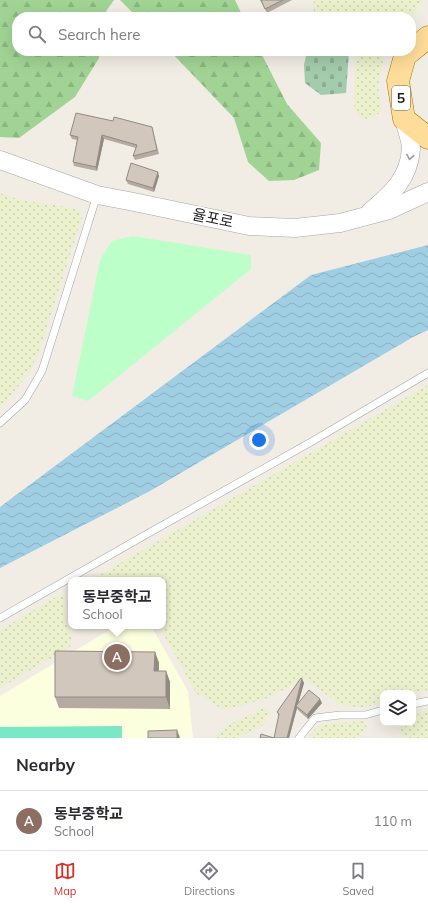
<!DOCTYPE html>
<meta charset="utf-8">
<style>
body{margin:0;font-family:Mulish,"Noto Sans KR",sans-serif;background:#f2f2f3;color:#2b2b33}
.controls{position:absolute;right:12px;bottom:12px;display:grid;overflow:hidden;border-radius:8px;box-shadow:0 4px 16px #0002}
.controls button{width:36px;height:36px;display:grid;place-items:center;padding:0;border:0;border-bottom:1px solid #e1e1e2;background:#fff;color:#2b2b33;font:20px sans-serif}
.you{position:absolute;left:259px;top:440px;width:14px;height:14px;margin:-10px;border:3px solid #fff;border-radius:50%;background:#1a73e8;box-shadow:0 0 0 6px #1a73e833}
.badge{display:grid;place-items:center;width:26px;height:26px;border-radius:50%;background:#d93025;color:#fff;font-size:13px;font-weight:700}
.pin{position:absolute;translate:-50% -50%;border:2px solid #fff;box-shadow:0 1px 4px #0006}
.popup{position:absolute;left:68px;top:577px;width:98px;height:52px;box-sizing:border-box;display:grid;place-content:center;border-radius:8px;background:#fff;filter:drop-shadow(0 1px 3px #0005);font-size:13px;white-space:nowrap;color:#7c7c81}
.popup b{font-size:15px;color:#2b2b33}
.popup::after{content:'';position:absolute;left:50%;top:100%;margin-left:-8px;border:8px solid transparent;border-top-color:#fff}
.list{margin:0;padding:0;list-style:none}
h2{display:flex;justify-content:space-between;align-items:center;height:52px;margin:0;padding:0 16px;font-size:17px}
h2 small{font-size:13px;font-weight:400;color:#7c7c81}
.list li{display:grid;grid-template-columns:26px 1fr auto;gap:12px;align-items:center;box-sizing:border-box;height:60px;padding:0 16px;border-top:1px solid #e1e1e2}
.list b{display:block;font-size:15px;white-space:nowrap}
.list p{margin:0;font-size:13px;white-space:nowrap;color:#7c7c81}
.list em{font-size:13px;font-style:normal;color:#7c7c81}
.icon{flex:none;width:22px;height:22px;fill:none;stroke:currentColor;stroke-width:2;stroke-linecap:round;stroke-linejoin:round}
.map{position:relative;flex:none;width:428px;height:738px;overflow:hidden}
.search{position:absolute;background:#fff;box-shadow:0 4px 16px #0002;left:12px;right:12px;top:12px;height:44px;display:flex;align-items:center;gap:10px;box-sizing:border-box;padding:0 14px;border-radius:16px;color:#7c7c81;font-size:15px}
.sheet{height:112px;background:#fff}
nav{display:flex;justify-content:space-around;align-items:center;box-sizing:border-box;height:56px;border-top:1px solid #e1e1e2;background:#fff;font-size:11px;color:#7c7c81}
nav a{display:grid;justify-items:center;gap:2px}
nav .on{color:#d93025}
.map>svg:first-child{display:block}
.education{fill:#fcffde}
.farmland{fill:url(#farmland-dots)}
.forest{fill:url(#forest-firs)}
.cemetery{fill:url(#cemetery-stones)}
.park{fill:#bdffc8}
.pitch{fill:#7ae7c7}
.water{fill:url(#water-waves)}
.lines{fill:none;stroke-linecap:round;stroke-linejoin:round}
.service-casing{stroke:#a6a6a6;stroke-width:8}
.tertiary-casing{stroke:#a6a6a6;stroke-width:19}
.primary-casing{stroke:#997400;stroke-width:23}
.service{stroke:#fff;stroke-width:7}
.tertiary{stroke:#fff;stroke-width:18}
.primary{stroke:#ffdc9a;stroke-width:22}
.wall{fill:#b4aba2}
.shaded-wall{fill:#928b84}
.building{fill:#d1c7bc;stroke:#928b84}
.oneway{stroke:#9a9a9a}
.labels{text-anchor:middle;dominant-baseline:central;stroke-width:4;stroke-linejoin:round;paint-order:stroke}
.shield{fill:#fff;stroke:#626262;stroke-width:1}
.shield-label{font-size:14px;font-weight:bold;fill:#1f1f1f}
.street-label{font-size:15px;fill:#1f1f1f;stroke:#fff}
</style>
<div class="map">
<svg width="428" height="738" viewBox="0 0 428 738">
<defs>
<pattern id="farmland-dots" width="8" height="8" patternUnits="userSpaceOnUse"><rect width="8" height="8" fill="#ebf1cd"/><path d="M2 2h.1M6 6h.1" fill="none" stroke="#c9ceb0" stroke-width="1.8" stroke-linecap="round"/></pattern>
<pattern id="forest-firs" width="22" height="20" patternUnits="userSpaceOnUse"><rect width="22" height="20" fill="#a1d494"/><path d="M5 1l3.5 6h-7zM16 11l3.5 6h-7z" fill="#8ab67f"/></pattern>
<pattern id="cemetery-stones" width="16" height="16" patternUnits="userSpaceOnUse"><rect width="16" height="16" fill="#a3ccac"/><path d="M2 7V4a2 2 0 0 1 4 0v3zM10 15v-3a2 2 0 0 1 4 0v3z" fill="#8caf94"/></pattern>
<pattern id="water-waves" width="16" height="10" patternUnits="userSpaceOnUse"><rect width="16" height="10" fill="#a0cee3"/><path d="M0 5q4-4 8 0t8 0" fill="none" stroke="#89b0c2"/></pattern>
</defs>
<rect width="100%" height="100%" fill="#f1ede4"/>
<!-- education -->
<path class="education" d="M 116,626 L 151,626 L 188,691 L 193,738 L 0,738 L 0,696 Z"/>
<!-- farmland -->
<path class="farmland" d="M 315,0 L 423,0 L 411,17 L 315,17 L 313,3 Z
M 356,51 L 385,51 L 378,85 L 381,112 L 372,118 L 362,119 L 354,109 Z
M 0,193 L 17,199 L 78,209 L 82,218 L 38,354 L 28,374 L 0,409 Z
M 428,385 L 428,690 L 413,694 L 413,693 L 383,693 L 383,703 L 362,708 L 339,704 L 305,679 L 265,699 L 224,710 L 196,693 L 159,626 L 163,626 L 163,580 L 91,580 Z
M 61,594 L 65,598 L 65,619 L 72,639 L 70,647 L 0,688 L 0,630 Z
M 264,708 L 271,712 L 263,725 L 237,738 L 213,738 L 230,724 Z
M 428,709 L 428,738 L 404,738 L 398,731 L 400,724 L 413,723 L 413,716 Z
M 364,721 L 367,727 L 362,734 L 356,738 L 308,738 L 315,729 L 322,724 Z"/>
<!-- forest -->
<path class="forest" d="M 0,0 L 114,0 L 102,17 L 17,17 L 17,51 L 99,51 L 99,58 L 75,97 L 19,138 L 0,137 Z
M 120,0 L 235,0 L 243,17 L 137,17 Z
M 170,51 L 260,51 L 287,104 L 321,143 L 319,170 L 294,180 L 269,181 L 248,162 L 234,118 Z"/>
<!-- cemetery -->
<path class="cemetery" d="M 307,51 L 349,51 L 346,93 L 321,95 L 305,83 L 304,65 Z"/>
<!-- park -->
<path class="park" d="M 133,236 L 251,255 L 251,269 L 88,401 L 72,396 L 100,260 L 112,241 Z"/>
<!-- pitch -->
<path class="pitch" d="M 122,726 L 122,738 L 0,738 L 0,727 Z"/>
<!-- water -->
<path class="water" d="M 428,245 L 428,330 L 413,337 L 150,491 L 0,568 L 0,507 L 311,275 Z"/>
<g class="lines">
<defs>
<path id="service" d="M 0,423 L 25,400 L 42,371 L 97,195
M 0,618 L 147,534 L 311,442 L 428,373
M 413,704 L 428,701
M 299,738 L 315,718 L 340,715 L 365,715 L 383,710"/>
<path id="tertiary" d="M 0,160 L 97,195 L 129,201 L 249,226 L 295,228 L 340,223 L 389,210 L 428,192
M 370,212 C 391,194 409,179 411,149 C 411,140 406,128 404,119"/>
<path id="primary" d="M 428,37 L 405,56 L 398,81 L 404,119 L 428,138"/>
</defs>
<!-- service casing -->
<use href="#service" class="service-casing"/>
<!-- tertiary casing -->
<use href="#tertiary" class="tertiary-casing"/>
<!-- primary casing -->
<use href="#primary" class="primary-casing"/>
<!-- service -->
<use href="#service" class="service"/>
<!-- tertiary -->
<use href="#tertiary" class="tertiary"/>
<!-- primary -->
<use href="#primary" class="primary"/>
</g>
<!-- wall -->
<path class="wall" d="M 260,0 L 292,0 L 267,13 Z
M 113,121 L 152,127 L 159,154 L 135,160 L 133,156 L 136,148 L 104,139 L 97,171 L 74,166 L 73,162 L 77,140 L 72,139 L 70,135 Z
M 159,176 L 154,192 L 128,184 L 126,180 Z
M 155,652 L 159,663 L 159,671 L 166,671 L 170,682 L 170,709 L 59,708 L 55,697 Z
M 302,679 L 304,683 L 298,704 L 322,703 L 308,719 L 298,710 L 297,708 L 289,738 L 260,738 L 274,738 L 279,717 L 277,712 Z"/>
<!-- shaded-wall -->
<path class="shaded-wall" d="M 102,135 L 104,139 L 97,171 L 96,167 Z
M 158,172 L 159,176 L 154,192 L 153,188 Z
M 155,652 L 159,663 L 158,683 L 154,671 Z
M 166,671 L 170,682 L 170,709 L 166,697 Z
M 302,679 L 304,683 L 297,707 L 296,706 L 297,708 L 289,738 L 287,738 Z
M 320,699 L 322,703 L 308,719 L 307,715 Z
M 177,730 L 180,738 L 177,738 Z"/>
<!-- building -->
<path class="building" d="M 261,0 L 283,0 L 265,9 Z
M 76,113 L 113,121 L 114,117 L 152,127 L 157,150 L 133,156 L 137,145 L 102,135 L 96,167 L 73,162 L 78,137 L 70,135 Z
M 131,163 L 158,172 L 153,188 L 126,180 Z
M 55,651 L 155,652 L 154,671 L 166,671 L 166,697 L 55,697 Z
M 301,678 L 302,679 L 287,738 L 260,738 L 261,734 L 274,738 L 279,714 L 277,712 Z
M 309,690 L 320,699 L 307,715 L 296,706 Z
M 177,730 L 177,738 L 148,738 L 148,731 Z"/>
<!-- one-way arrows -->
<defs><path id="oneway-chevron" d="M-2-3.5L2.5 0L-2 3.5" fill="none" stroke-width="1.6" stroke-linecap="round" stroke-linejoin="round"/></defs>
<use class="oneway" href="#oneway-chevron" transform="translate(410 157) rotate(100)"/>
<g class="labels">
<!-- shield labels -->
<rect class="shield" x="392" y="86" width="18" height="24" rx="3"/>
<g class="shield-label">
<text x="401" y="98">5</text>
</g>
<!-- street labels -->
<g class="street-label">
<text transform="translate(213 218) rotate(12)">율포로</text>
</g>
</g>
</svg>
<div class="controls">
<button><svg class="icon" aria-label="layers" viewBox="0 0 24 24"><path d="M12 4l9 5-9 5-9-5zM3 14l9 5 9-5"/></svg></button>
</div>
<div class="you"></div>
<div class="pin badge" style="left:117px;top:657px;background:#8d6e63">A</div>
<div class="popup"><b>동부중학교</b>School</div>
<div class="search"><svg class="icon" aria-label="search" viewBox="0 0 24 24"><circle cx="10" cy="10" r="6"/><path d="M15 15l6 6"/></svg>Search here</div>
</div>
<section class="sheet">
<h2>Nearby<small></small></h2>
<ul class="list">
<li><span class="badge" style="background:#8d6e63">A</span><div><b>동부중학교</b><p>School</p></div><em>110 m</em></li>
</ul>
</section>
<nav>
<a class="on"><svg class="icon" aria-label="map" viewBox="0 0 24 24"><path d="M3 6l6-2 6 2 6-2v14l-6 2-6-2-6 2zM9 4v14M15 6v14"/></svg>Map</a>
<a><svg class="icon" aria-label="directions" viewBox="0 0 24 24"><path d="M12 3l9 9-9 9-9-9zM9 14v-3h6M13 9l2 2-2 2"/></svg>Directions</a>
<a><svg class="icon" aria-label="saved" viewBox="0 0 24 24"><path d="M7 4h10v16l-5-4-5 4z"/></svg>Saved</a>
</nav>
